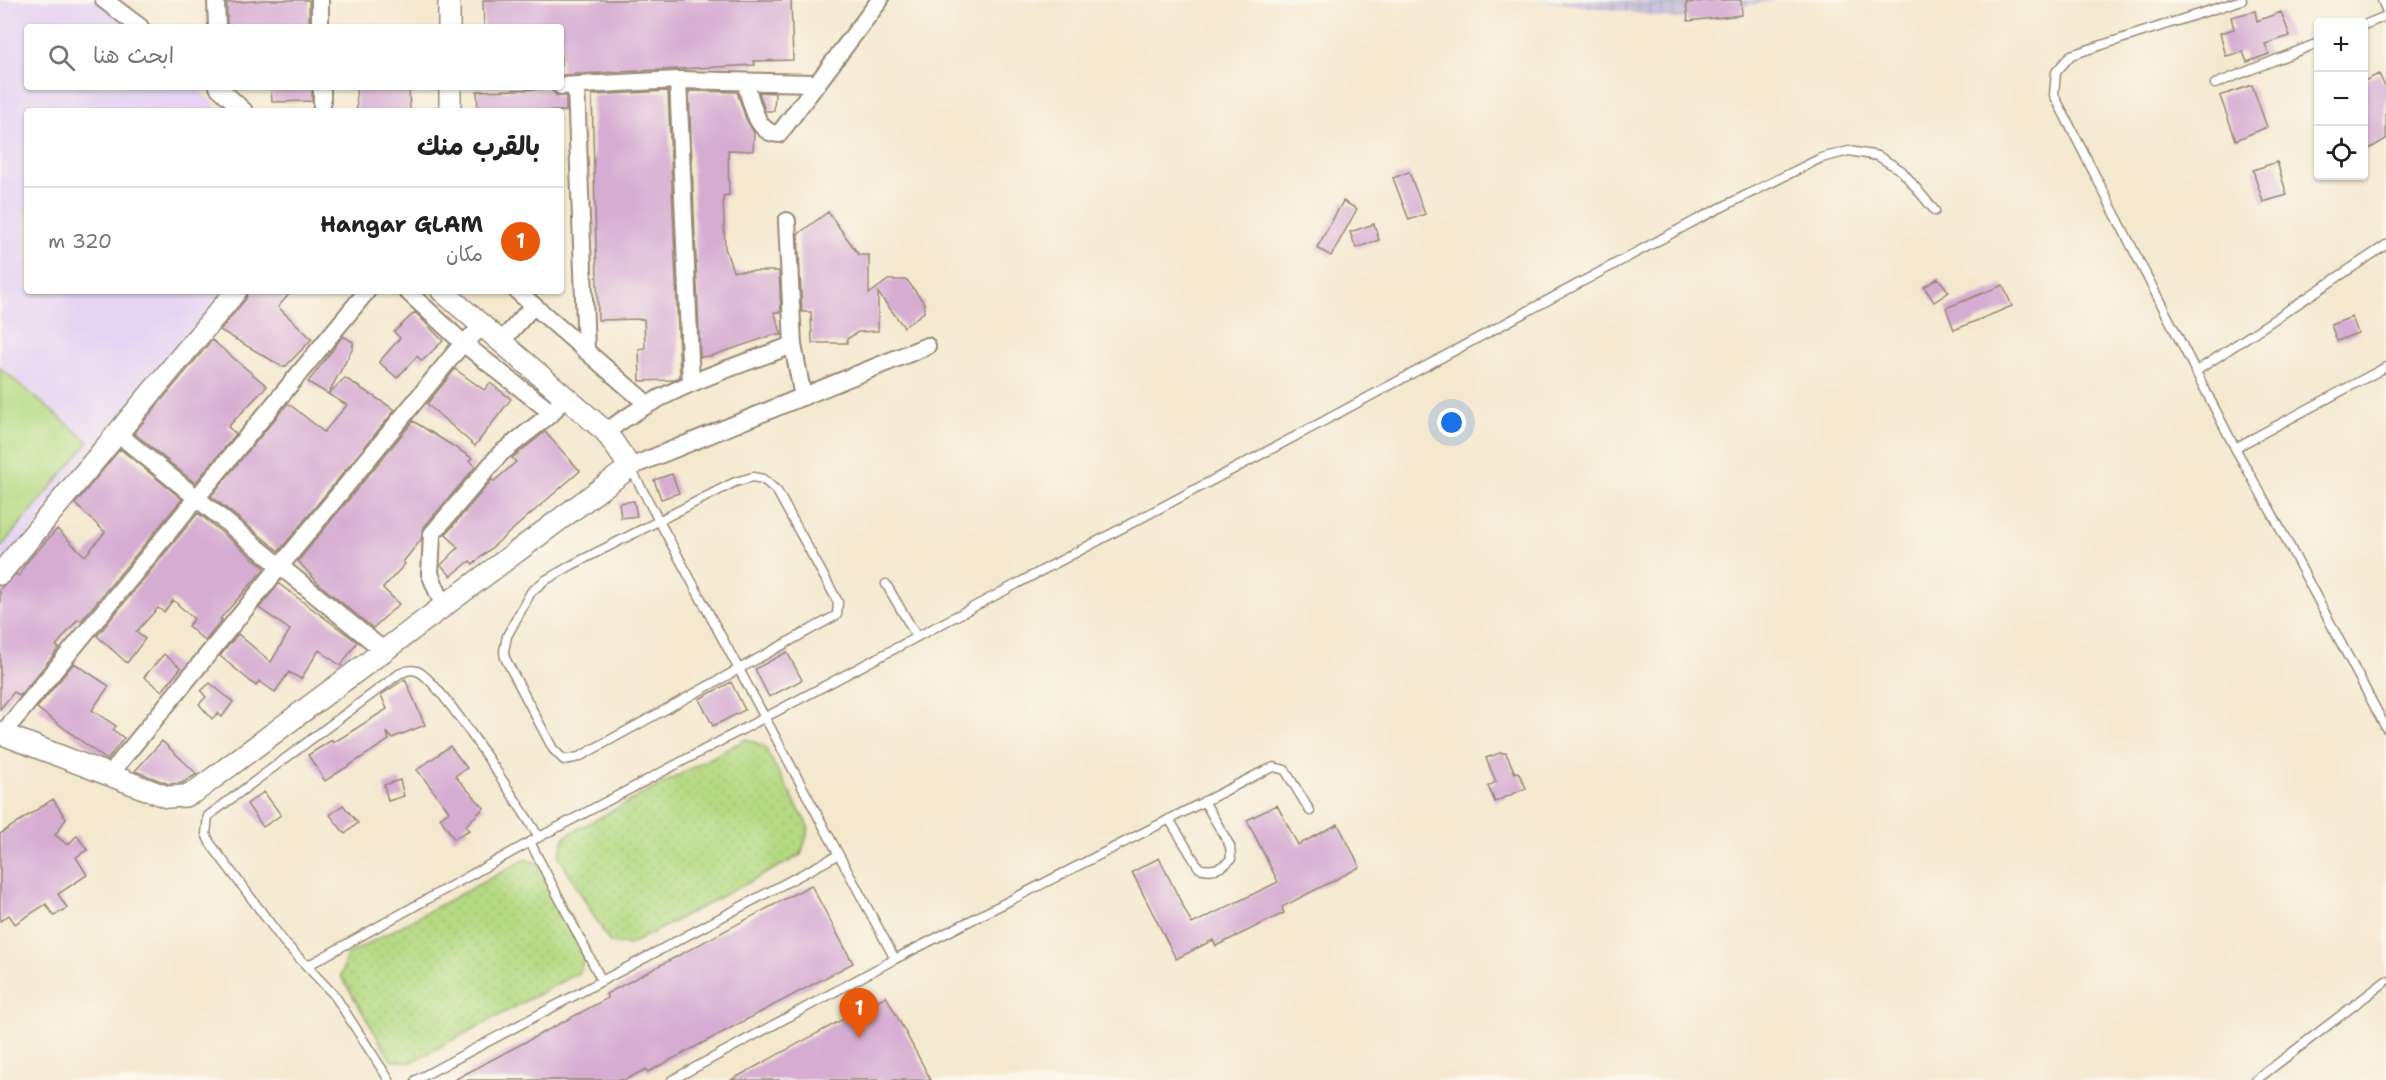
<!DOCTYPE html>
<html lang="ar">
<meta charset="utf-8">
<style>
body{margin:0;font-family:"Shantell Sans","Playpen Sans Arabic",sans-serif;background:#f6f6f6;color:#222;direction:rtl}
.controls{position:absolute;right:18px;top:18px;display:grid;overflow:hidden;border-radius:6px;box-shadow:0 2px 4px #0004}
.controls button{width:54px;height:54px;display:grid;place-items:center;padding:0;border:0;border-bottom:2px solid #e0e0e0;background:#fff;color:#222;font:30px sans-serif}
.you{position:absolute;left:1452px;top:423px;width:21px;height:21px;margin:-15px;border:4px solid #fff;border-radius:50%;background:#1a73e8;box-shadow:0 0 0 9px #1a73e833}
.badge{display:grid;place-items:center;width:39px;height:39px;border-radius:50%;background:#ea580c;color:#fff;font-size:20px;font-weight:700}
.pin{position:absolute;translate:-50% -50px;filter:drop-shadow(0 2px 3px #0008)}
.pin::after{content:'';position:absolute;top:32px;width:21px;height:18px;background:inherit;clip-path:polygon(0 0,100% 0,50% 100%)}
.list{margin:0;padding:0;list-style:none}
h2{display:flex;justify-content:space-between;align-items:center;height:78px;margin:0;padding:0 24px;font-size:26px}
h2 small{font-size:20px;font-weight:400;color:#767676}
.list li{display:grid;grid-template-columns:39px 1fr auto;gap:18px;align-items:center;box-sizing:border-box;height:108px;padding:0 24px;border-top:2px solid #e0e0e0}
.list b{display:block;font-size:22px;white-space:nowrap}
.list p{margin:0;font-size:20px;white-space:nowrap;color:#767676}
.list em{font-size:20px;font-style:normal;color:#767676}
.icon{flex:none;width:33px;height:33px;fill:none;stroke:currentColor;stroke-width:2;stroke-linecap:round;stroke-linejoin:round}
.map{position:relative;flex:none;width:2386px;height:1080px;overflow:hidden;direction:ltr}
.search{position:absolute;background:#fff;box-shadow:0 2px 4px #0004;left:24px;top:24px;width:540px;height:66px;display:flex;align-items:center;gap:15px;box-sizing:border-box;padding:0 21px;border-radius:6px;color:#767676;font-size:22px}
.panel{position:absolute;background:#fff;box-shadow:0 2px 4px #0004;left:24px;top:108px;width:540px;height:186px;border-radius:6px;direction:rtl}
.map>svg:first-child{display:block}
.built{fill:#e4d3f2}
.industrial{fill:url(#industrial-grid)}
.grass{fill:url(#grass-dots);stroke:#788250;stroke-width:1.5}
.pitch{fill:#b4d982;stroke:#788250;stroke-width:1.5}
.building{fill:#d5acd2}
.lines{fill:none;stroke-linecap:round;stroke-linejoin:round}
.service-casing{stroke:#988976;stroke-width:11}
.minor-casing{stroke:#988976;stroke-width:20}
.tertiary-casing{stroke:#988976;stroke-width:24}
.service{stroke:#fff;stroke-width:8}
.minor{stroke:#fff;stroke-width:16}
.tertiary{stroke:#fff;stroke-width:21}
</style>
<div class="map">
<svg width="2386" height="1080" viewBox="0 0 2386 1080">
<defs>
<pattern id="industrial-grid" width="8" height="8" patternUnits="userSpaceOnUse" patternTransform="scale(1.5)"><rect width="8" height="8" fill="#c6c0da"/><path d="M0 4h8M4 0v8" fill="none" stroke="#aba5bb"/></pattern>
<pattern id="grass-dots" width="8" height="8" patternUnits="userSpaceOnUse" patternTransform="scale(1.5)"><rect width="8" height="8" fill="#b4d982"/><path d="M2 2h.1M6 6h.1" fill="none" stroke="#9cba70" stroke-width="1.8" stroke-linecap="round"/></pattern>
</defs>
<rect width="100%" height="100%" fill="#fbf7ec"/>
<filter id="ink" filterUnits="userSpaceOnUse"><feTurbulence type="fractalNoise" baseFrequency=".0167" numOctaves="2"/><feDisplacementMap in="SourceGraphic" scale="12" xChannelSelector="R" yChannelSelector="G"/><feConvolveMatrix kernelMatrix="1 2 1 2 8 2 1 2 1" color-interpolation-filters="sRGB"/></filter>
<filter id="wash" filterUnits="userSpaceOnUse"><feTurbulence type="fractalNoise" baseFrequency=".008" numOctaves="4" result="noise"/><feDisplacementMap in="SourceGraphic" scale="24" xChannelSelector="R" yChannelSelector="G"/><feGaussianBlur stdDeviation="1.35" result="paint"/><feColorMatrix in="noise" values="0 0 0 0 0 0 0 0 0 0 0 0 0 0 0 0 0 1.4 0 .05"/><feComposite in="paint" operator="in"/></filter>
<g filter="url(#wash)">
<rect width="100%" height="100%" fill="#f4e8cf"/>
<!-- built -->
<path class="built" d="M 0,0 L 96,0 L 131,27 L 27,27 L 27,87 L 196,87 L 222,111 L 27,111 L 27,291 L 225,291 L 0,571 Z"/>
<!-- industrial -->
<path class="industrial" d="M 1541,0 L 1776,0 L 1678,19 Z"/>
<!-- grass -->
<path class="grass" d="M 746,739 L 764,746 L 809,828 L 801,855 L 629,945 L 610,943 L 559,857 L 565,836 Z
M 526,859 L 543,866 L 587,947 L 580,972 L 410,1063 L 391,1060 L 341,976 L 347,955 Z"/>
<!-- pitch -->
<path class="pitch" d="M 0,368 L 89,442 L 0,548 Z"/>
<g id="blocks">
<!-- building -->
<path class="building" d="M 265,0 L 309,0 L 309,27 L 227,27 L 227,3 Z
M 483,0 L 791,0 L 793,60 L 754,61 L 755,65 L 561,75 L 561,27 L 484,27 Z
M 1715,0 L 1741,0 L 1742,15 L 1688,21 L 1686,3 Z
M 2255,11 L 2257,21 L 2281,12 L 2290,36 L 2265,44 L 2269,54 L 2247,62 L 2243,52 L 2226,56 L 2220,33 L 2234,29 L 2231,17 Z
M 2379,74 L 2386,89 L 2386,139 L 2364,152 L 2364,81 Z
M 2252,85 L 2267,127 L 2236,140 L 2220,96 Z
M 271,87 L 312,87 L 312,101 L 272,102 Z
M 356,87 L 409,87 L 410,111 L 357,111 Z
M 551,89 L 557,96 L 566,96 L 566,111 L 478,111 L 477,91 Z
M 668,91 L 680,377 L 672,380 L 640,381 L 639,349 L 645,348 L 644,319 L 598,320 L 592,95 Z
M 689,91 L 737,92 L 746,119 L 754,133 L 753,151 L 728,150 L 729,195 L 723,196 L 725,248 L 733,271 L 779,271 L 781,312 L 774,312 L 782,335 L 773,335 L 711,356 L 700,357 Z
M 759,92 L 775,93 L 774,111 L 765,111 Z
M 2277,162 L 2287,195 L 2263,202 L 2253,170 Z
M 1409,172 L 1425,214 L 1409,220 L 1393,178 Z
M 1343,201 L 1357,209 L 1331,256 L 1317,248 Z
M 828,212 L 859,255 L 869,255 L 869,294 L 888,280 L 907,280 L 924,303 L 924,312 L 904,327 L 878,293 L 878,331 L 858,332 L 847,339 L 847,343 L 812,343 L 811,312 L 802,312 L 798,234 Z
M 1374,224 L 1379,240 L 1356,248 L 1350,232 Z
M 1938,278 L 1949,292 L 1934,302 L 1924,287 Z
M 2003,285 L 2012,306 L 1954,330 L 1946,308 Z
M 248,291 L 292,291 L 278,307 L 312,339 L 286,366 L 281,366 L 220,330 L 246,299 Z
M 415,312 L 443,341 L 422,361 L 417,356 L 397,378 L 379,362 L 400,338 L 394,332 Z
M 2352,317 L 2358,333 L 2337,341 L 2331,325 Z
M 343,336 L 353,342 L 353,348 L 328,394 L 308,382 Z
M 212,340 L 267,386 L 228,427 L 236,434 L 195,483 L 134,433 Z
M 455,369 L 484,390 L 490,383 L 511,399 L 475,446 L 427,404 Z
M 345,378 L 395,410 L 279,551 L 211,496 L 288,403 L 324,432 L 347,405 L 328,394 Z
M 413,421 L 472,458 L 469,461 L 476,466 L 424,527 L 421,540 L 403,562 L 405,564 L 383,588 L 399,604 L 373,628 L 320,585 L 298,561 Z
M 545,432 L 580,471 L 473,564 L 470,561 L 451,576 L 441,565 L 458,548 L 446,534 L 492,480 L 494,481 L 516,462 L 512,458 Z
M 120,449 L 182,499 L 81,621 L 78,619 L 56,646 L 59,648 L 20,696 L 14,692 L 0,709 L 0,589 L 16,574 L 19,576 L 25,564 L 57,529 L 85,556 L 105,532 L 75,504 Z
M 672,474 L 679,493 L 661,499 L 654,480 Z
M 634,501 L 637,516 L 621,518 L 619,503 Z
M 198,513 L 265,568 L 220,619 L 222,620 L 205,641 L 188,626 L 194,619 L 173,600 L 164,612 L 158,608 L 136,632 L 145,639 L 127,663 L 97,636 Z
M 279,584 L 357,642 L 341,666 L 319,650 L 301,679 L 289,672 L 275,692 L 259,681 L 256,686 L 220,656 L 238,634 L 271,662 L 290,630 L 259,608 Z
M 787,652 L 802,680 L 769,697 L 755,669 Z
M 164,654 L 181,668 L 162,691 L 144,677 Z
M 74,663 L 109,686 L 92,710 L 116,726 L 113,730 L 124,738 L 107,760 L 37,708 Z
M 405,679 L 425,725 L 392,738 L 387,732 L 389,740 L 325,781 L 308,755 L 332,740 L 333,743 L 387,709 L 381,695 Z
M 731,682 L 745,710 L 713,726 L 699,699 Z
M 210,683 L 233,702 L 222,717 L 218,713 L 212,719 L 199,704 L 206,697 L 201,691 Z
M 162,741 L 197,774 L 182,783 L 169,784 L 135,771 Z
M 450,746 L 467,768 L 455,776 L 484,808 L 465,826 L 469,830 L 454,839 L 440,818 L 449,811 L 417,770 Z
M 1500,753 L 1506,753 L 1515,773 L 1518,772 L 1526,788 L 1495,802 L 1488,786 L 1496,782 L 1486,758 Z
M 400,780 L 404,796 L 388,801 L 384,785 Z
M 264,792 L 281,815 L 263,827 L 247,804 Z
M 53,799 L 66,819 L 55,835 L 68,845 L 77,835 L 87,850 L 76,857 L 87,875 L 58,894 L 67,908 L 54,916 L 46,904 L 15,924 L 9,915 L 0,921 L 0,834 Z
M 343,805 L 358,823 L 345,834 L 330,815 Z
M 1277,805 L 1298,845 L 1338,824 L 1360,867 L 1282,907 L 1284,913 L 1216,946 L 1213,940 L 1176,959 L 1132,872 L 1159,858 L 1192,924 L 1278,882 L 1247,820 Z
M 811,885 L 853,963 L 648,1072 L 646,1069 L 625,1080 L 454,1080 L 608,998 L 606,994 Z
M 886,996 L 931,1080 L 731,1080 Z"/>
</g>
</g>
<g filter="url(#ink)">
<use href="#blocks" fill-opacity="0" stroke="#988976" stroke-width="1.5"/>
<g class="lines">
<defs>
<path id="service" d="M 2242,0 L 2071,55 L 2056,72 L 2054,95 L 2235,448 L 2273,515 L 2386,728
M 2382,0 L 2386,10
M 2364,25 L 2386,16
M 2215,84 L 2318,43
M 2195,372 L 2386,245
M 2235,448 L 2386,367
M 630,467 L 895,959
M 753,477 L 763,479 L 777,491 L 838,602 L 837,615 L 579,757 L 564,760 L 553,749 L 505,658 L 504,651 L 507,636 L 531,592 L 544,581 L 572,565 L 735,482 Z
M 886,584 L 917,637
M 1169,819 L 1199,868 C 1212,872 1222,869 1231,859 L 1230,846 L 1204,801
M 530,842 L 602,981
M 307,966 L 530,842 L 1311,428 L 1702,217 L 1821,158 L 1849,151 L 1878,156 L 1902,171 L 1935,211
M 389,1080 L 335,996 L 284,942 L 210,843 L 206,834 L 208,816 L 399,674 C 406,671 410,669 417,671 C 441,680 521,809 539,837
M 416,1080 L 838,855
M 672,1080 L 895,959 L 1264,771 L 1274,767 L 1285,770 L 1310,811
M 2256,1080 L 2386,981"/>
<path id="minor" d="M 104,0 L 140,27
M 216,0 L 217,27
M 320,0 L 320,27
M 678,80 L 691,383
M 745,82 C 752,101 755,134 779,134 L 880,0
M 561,86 L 678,80 L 818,83
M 218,87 L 244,111
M 322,87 L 322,111
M 576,87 L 586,350
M 787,221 L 793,345 L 803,397
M 407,291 L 463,343 L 552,413
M 517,291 L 646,403
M 500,343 L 533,306
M 606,432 C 661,389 728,369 793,345
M 117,433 L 383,650
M 630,467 L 927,346
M 443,605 L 430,574 L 432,534 L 500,454 L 552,413 L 564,397
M 3,733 L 367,291
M 109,775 L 463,343 L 483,327"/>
<path id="tertiary" d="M 449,0 L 449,27
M 450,87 L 450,111
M 0,574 L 236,291
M 0,733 L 167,797 L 185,796 L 196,791 L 630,467 L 606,432 L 442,291"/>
</defs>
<!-- service casing -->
<use href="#service" class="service-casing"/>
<!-- minor casing -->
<use href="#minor" class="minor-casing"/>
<!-- tertiary casing -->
<use href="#tertiary" class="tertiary-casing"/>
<!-- service -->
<use href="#service" class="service"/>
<!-- minor -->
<use href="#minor" class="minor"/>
<!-- tertiary -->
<use href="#tertiary" class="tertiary"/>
</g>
</g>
</svg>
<div class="controls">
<button>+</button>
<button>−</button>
<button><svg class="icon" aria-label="locate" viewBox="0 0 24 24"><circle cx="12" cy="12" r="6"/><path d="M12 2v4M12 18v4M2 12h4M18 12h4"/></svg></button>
</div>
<div class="you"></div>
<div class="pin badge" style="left:859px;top:1038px">1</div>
<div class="search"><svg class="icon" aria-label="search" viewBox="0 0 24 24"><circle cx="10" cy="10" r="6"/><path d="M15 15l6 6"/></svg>ابحث هنا</div>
<section class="panel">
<h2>بالقرب منك<small></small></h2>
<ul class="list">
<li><span class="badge">1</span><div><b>Hangar GLAM</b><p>مكان</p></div><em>320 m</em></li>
</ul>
</section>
</div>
